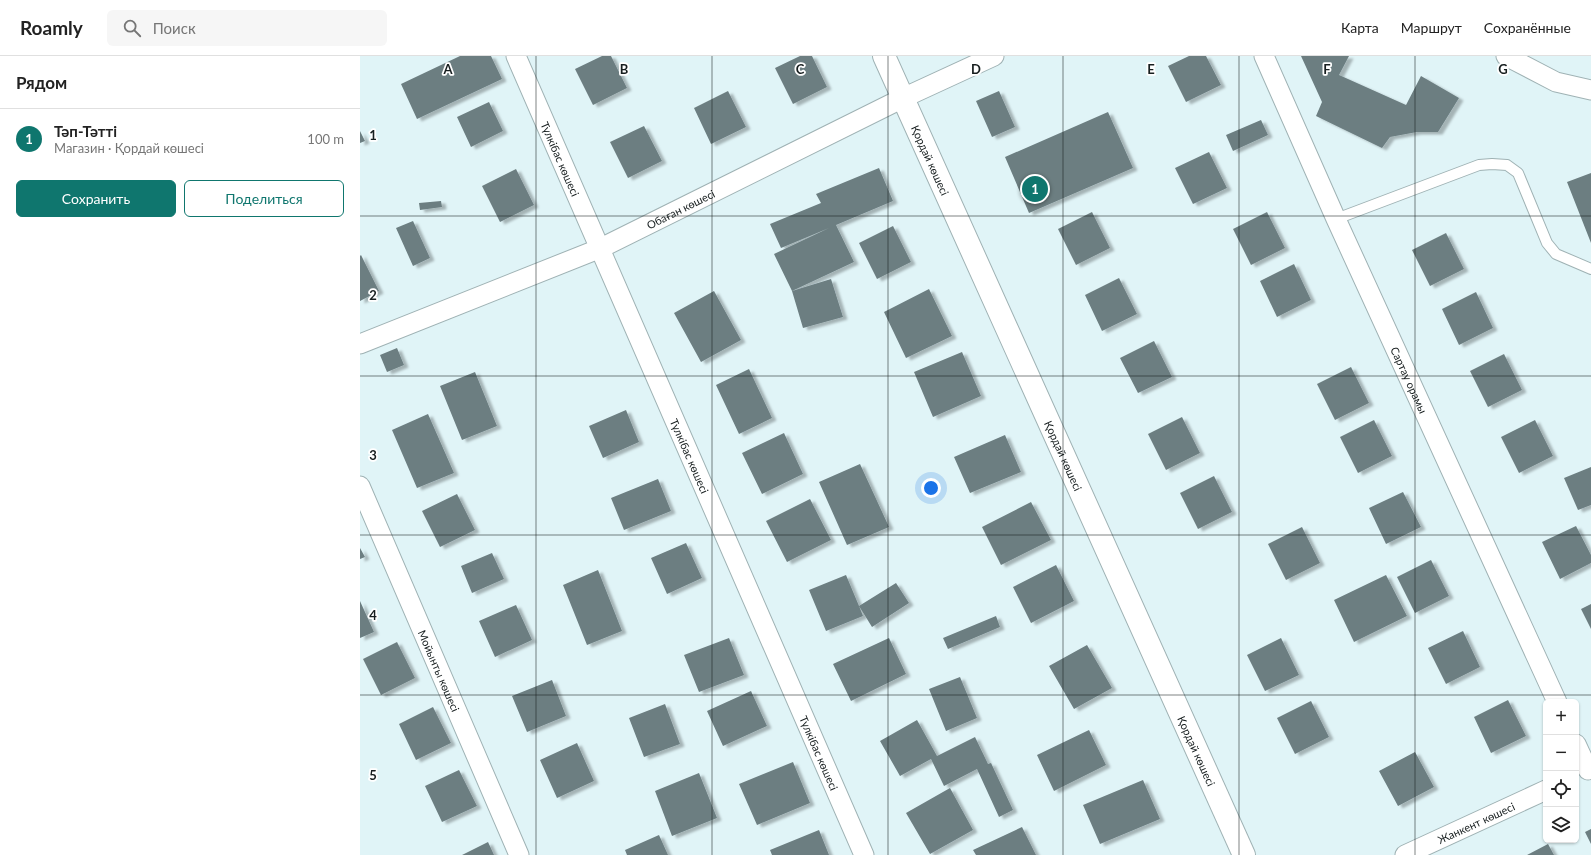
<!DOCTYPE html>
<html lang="ru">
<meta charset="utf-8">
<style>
body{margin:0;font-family:Lato,sans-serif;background:#f6f6f6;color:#222}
.controls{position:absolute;right:12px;bottom:12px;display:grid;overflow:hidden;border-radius:6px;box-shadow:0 1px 3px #0004}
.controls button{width:36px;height:36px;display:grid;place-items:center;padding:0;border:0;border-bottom:1px solid #e0e0e0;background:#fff;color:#222;font:20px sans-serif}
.you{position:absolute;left:571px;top:432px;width:14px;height:14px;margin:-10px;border:3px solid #fff;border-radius:50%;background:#1a73e8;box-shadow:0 0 0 6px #1a73e833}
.badge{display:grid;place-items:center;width:26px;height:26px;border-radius:50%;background:#0f766e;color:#fff;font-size:13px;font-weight:700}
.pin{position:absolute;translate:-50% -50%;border:2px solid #fff;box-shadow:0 1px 4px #0006}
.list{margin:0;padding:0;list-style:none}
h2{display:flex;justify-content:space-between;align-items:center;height:52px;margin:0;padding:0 16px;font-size:17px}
h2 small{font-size:13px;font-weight:400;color:#767676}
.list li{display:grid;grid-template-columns:26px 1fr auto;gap:12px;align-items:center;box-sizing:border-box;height:60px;padding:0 16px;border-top:1px solid #e0e0e0}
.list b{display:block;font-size:15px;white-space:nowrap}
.list p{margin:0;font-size:13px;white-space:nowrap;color:#767676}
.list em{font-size:13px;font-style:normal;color:#767676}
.actions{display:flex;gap:8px;padding:12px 16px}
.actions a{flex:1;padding:9px 0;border:1px solid #0f766e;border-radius:6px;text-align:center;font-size:14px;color:#0f766e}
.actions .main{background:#0f766e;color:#fff}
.icon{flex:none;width:22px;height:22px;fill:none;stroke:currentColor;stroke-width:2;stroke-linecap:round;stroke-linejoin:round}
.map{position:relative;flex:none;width:1231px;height:799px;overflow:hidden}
header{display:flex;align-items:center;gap:24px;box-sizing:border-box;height:56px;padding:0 20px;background:#fff;border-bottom:1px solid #e0e0e0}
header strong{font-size:19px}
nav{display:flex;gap:22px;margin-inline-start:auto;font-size:14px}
.search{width:280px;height:36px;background:#f6f6f6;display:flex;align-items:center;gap:10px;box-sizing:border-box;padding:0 14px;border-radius:6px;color:#767676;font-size:15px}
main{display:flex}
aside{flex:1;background:#fff}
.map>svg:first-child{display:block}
.building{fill:#6c7e81;filter:url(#shadow)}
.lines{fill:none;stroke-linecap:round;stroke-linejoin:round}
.service-casing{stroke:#9fb2b4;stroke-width:12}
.minor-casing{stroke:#9fb2b4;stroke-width:21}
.tertiary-casing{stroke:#9fb2b4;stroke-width:24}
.service{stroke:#fff;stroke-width:10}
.minor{stroke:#fff;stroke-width:19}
.tertiary{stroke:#fff;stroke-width:22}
.grid{fill:none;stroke:#171e1f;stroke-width:1;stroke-opacity:0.55}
.labels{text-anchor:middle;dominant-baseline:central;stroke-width:3.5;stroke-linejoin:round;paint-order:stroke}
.street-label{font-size:11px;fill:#171e1f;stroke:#fff}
.grid-label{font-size:13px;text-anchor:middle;font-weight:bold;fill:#171e1f;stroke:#fff;stroke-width:3.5;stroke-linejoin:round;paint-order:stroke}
</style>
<header>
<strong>Roamly</strong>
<div class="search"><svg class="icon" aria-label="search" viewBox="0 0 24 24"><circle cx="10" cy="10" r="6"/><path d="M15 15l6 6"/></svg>Поиск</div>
<nav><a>Карта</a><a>Маршрут</a><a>Сохранённые</a></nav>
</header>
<main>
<aside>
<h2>Рядом<small></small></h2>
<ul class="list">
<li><span class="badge">1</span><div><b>Тәп-Тәтті</b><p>Магазин · Қордай көшесі</p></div><em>100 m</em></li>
</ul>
<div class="actions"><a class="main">Сохранить</a><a>Поделиться</a></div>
</aside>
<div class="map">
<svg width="1231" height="799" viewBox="0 0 1231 799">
<defs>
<filter id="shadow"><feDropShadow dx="4.5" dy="2.5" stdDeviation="1" flood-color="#0004"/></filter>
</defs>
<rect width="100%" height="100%" fill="#e0f4f7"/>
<!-- building -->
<path class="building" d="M 100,0 L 131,0 L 142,23 L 57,63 L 41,28 Z
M 242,0 L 251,0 L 267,32 L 233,49 L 215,13 Z
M 440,0 L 452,0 L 467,31 L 433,48 L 415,12 Z
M 829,0 L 846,0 L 861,29 L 826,46 L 808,10 Z
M 941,0 L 989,0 L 979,19 L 1046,49 L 1061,20 L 1099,42 L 1078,76 L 1057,76 L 1030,81 L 1022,92 L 956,60 L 962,46 Z
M 368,35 L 386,71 L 351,88 L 334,52 Z
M 639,35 L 655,71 L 632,81 L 616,45 Z
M 129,46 L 143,75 L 111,91 L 97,61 Z
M 748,56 L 773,112 L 669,157 L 645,101 Z
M 901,64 L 908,79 L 873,95 L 866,79 Z
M 284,70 L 302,105 L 268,122 L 250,86 Z
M 0,75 L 5,85 L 0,87 Z
M 849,96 L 867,132 L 833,148 L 815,112 Z
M 519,112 L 533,145 L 476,169 L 494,206 L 432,235 L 414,198 L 469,172 L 421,192 L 410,168 L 461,147 L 456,138 Z
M 156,113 L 174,149 L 140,166 L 122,130 Z
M 1231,117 L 1231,187 L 1207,126 Z
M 81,145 L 82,151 L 60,154 L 59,147 Z
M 732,156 L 750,192 L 716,209 L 698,173 Z
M 907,156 L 925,192 L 891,209 L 873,173 Z
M 53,165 L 70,202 L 53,210 L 36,172 Z
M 533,170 L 551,206 L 517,223 L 499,187 Z
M 1086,177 L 1104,213 L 1070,230 L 1052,194 Z
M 1,199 L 19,235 L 0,245 L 0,200 Z
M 934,208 L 951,244 L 917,261 L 900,225 Z
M 759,222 L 777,258 L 742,275 L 725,239 Z
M 471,223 L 483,261 L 443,272 L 432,235 Z
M 569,233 L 592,280 L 546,302 L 524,256 Z
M 354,235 L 381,284 L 341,306 L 314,257 Z
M 1116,236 L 1133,272 L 1099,289 L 1082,253 Z
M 794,285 L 812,321 L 778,337 L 760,302 Z
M 37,292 L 44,309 L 27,316 L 20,299 Z
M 602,296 L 621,340 L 573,361 L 554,316 Z
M 1144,298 L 1162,334 L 1128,351 L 1110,315 Z
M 991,311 L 1009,347 L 975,364 L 957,328 Z
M 389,313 L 412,362 L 379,378 L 356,329 Z
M 115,316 L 137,370 L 102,384 L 80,330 Z
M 266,354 L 279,386 L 243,402 L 229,370 Z
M 68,358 L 94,417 L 57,432 L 32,374 Z
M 822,361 L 840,397 L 806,414 L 788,378 Z
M 1014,364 L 1032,400 L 998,417 L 980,381 Z
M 1175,364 L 1193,400 L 1159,417 L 1141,381 Z
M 424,377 L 443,418 L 402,438 L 382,397 Z
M 645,379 L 661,416 L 610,437 L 594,401 Z
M 500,408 L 529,471 L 487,489 L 459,426 Z
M 1231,411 L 1231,449 L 1218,454 L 1204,422 Z
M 854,420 L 872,456 L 838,473 L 820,437 Z
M 298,423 L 311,455 L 264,474 L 251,442 Z
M 1043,436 L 1061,471 L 1026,488 L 1009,452 Z
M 97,438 L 115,474 L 80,491 L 62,455 Z
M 450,443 L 471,484 L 427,506 L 406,465 Z
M 671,446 L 691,484 L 641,509 L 622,471 Z
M 1216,470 L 1231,499 L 1231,507 L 1200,523 L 1182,486 Z
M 942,471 L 960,507 L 926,524 L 908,488 Z
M 326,487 L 342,522 L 307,538 L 291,502 Z
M 0,492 L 5,501 L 0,503 Z
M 132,497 L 144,523 L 112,537 L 101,510 Z
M 1071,504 L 1089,540 L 1055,557 L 1037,521 Z
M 696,509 L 714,545 L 671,567 L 653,531 Z
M 238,514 L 262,575 L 227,589 L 203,529 Z
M 486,519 L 499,550 L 536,527 L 549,547 L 512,571 L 499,550 L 503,560 L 466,575 L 449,534 Z
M 1026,519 L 1047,560 L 994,586 L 974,544 Z
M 0,545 L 14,576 L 0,582 Z
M 1231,548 L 1231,573 L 1221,553 Z
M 156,549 L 172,584 L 135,601 L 119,565 Z
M 636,560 L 640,571 L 588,593 L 583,582 Z
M 1103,575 L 1120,611 L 1086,628 L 1068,592 Z
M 369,582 L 384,619 L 339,636 L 324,599 Z
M 529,582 L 546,618 L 491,645 L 473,608 Z
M 921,582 L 939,619 L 905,635 L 887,599 Z
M 37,586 L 55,622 L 21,639 L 3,603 Z
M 727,589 L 752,632 L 714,653 L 689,610 Z
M 600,621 L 617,662 L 586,675 L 569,633 Z
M 192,624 L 206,660 L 167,676 L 152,640 Z
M 391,635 L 407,670 L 363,690 L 347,655 Z
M 1148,644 L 1166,680 L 1131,697 L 1114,661 Z
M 951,645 L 969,681 L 935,698 L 917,662 Z
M 305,648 L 320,688 L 284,701 L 269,662 Z
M 73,651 L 91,687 L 56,704 L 39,668 Z
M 557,664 L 577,700 L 615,681 L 628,708 L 631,707 L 653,754 L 639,761 L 617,713 L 584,730 L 571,703 L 540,720 L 520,685 Z
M 729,674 L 746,709 L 694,735 L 677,699 Z
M 217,687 L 234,725 L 197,742 L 180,704 Z
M 1055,696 L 1074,731 L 1038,750 L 1019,715 Z
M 433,706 L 450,747 L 397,769 L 379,728 Z
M 99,714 L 117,750 L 82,766 L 65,730 Z
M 339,717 L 357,762 L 312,780 L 295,735 Z
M 783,724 L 800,763 L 740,788 L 723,749 Z
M 590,732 L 613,774 L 570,798 L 546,757 Z
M 662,771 L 676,799 L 616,799 L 613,794 Z
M 1231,773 L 1231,788 L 1225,776 Z
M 459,774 L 469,799 L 412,799 L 410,794 Z
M 299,779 L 308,799 L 267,799 L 265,794 Z
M 128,786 L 134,799 L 102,799 Z
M 1188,788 L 1194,799 L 1167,799 Z"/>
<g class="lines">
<defs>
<path id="service" d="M 976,163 L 1119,109 L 1132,108 L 1147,109 L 1158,117 L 1187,187 L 1196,198 L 1231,213"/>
<g id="minor">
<path id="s1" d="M 156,0 L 504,799"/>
<path id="s2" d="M 904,0 L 976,163 L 1197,646"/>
<path d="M 1146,0 L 1196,26 L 1231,34"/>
<path id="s3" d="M 0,288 L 241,192 L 543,42 L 634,0"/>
<path id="s4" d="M 0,430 L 159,799"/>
<path d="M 1216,688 L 1228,714"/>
<path id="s5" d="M 1045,799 L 1186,734"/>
</g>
<g id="tertiary">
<path id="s6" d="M 524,0 L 884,799"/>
</g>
</defs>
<!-- service casing -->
<use href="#service" class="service-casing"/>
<!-- minor casing -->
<use href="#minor" class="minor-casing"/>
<!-- tertiary casing -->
<use href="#tertiary" class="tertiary-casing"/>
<!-- service -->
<use href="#service" class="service"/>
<!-- minor -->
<use href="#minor" class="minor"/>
<!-- tertiary -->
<use href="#tertiary" class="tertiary"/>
</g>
<!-- grid -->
<path class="grid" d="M 176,0 L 176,799M 352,0 L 352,799M 528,0 L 528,799M 703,0 L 703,799M 879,0 L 879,799M 1055,0 L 1055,799M 0,160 L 1231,160M 0,320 L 1231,320M 0,479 L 1231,479M 0,639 L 1231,639"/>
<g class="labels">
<!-- street labels -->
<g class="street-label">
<text stroke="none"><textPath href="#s1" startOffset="112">Түлкібас көшесі</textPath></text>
<text stroke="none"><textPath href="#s6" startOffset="114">Қордай көшесі</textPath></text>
<text stroke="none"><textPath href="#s3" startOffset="348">Обаған көшесі</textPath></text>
<text stroke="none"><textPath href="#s2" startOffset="355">Сартау орамы</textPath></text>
<text stroke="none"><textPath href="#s1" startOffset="436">Түлкібас көшесі</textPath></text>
<text stroke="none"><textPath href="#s6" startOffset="438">Қордай көшесі</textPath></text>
<text stroke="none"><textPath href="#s4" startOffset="201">Мойынты көшесі</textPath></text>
<text stroke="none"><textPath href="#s6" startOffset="762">Қордай көшесі</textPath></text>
<text stroke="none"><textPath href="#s1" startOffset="760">Түлкібас көшесі</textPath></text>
<text stroke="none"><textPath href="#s5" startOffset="78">Жанкент көшесі</textPath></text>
</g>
</g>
<g class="grid-label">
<text x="88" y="18">A</text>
<text x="264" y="18">B</text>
<text x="440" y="18">C</text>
<text x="616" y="18">D</text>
<text x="791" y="18">E</text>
<text x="967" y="18">F</text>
<text x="1143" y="18">G</text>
<text x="13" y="84">1</text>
<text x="13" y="244">2</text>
<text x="13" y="404">3</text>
<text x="13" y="564">4</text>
<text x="13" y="724">5</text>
</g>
</svg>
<div class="controls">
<button>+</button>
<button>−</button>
<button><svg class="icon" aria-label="locate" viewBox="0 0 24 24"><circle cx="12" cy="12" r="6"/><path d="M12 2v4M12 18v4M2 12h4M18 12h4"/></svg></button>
<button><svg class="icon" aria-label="layers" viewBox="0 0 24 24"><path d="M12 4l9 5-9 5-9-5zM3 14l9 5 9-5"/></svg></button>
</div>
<div class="you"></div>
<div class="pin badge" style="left:675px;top:133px">1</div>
</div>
</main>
